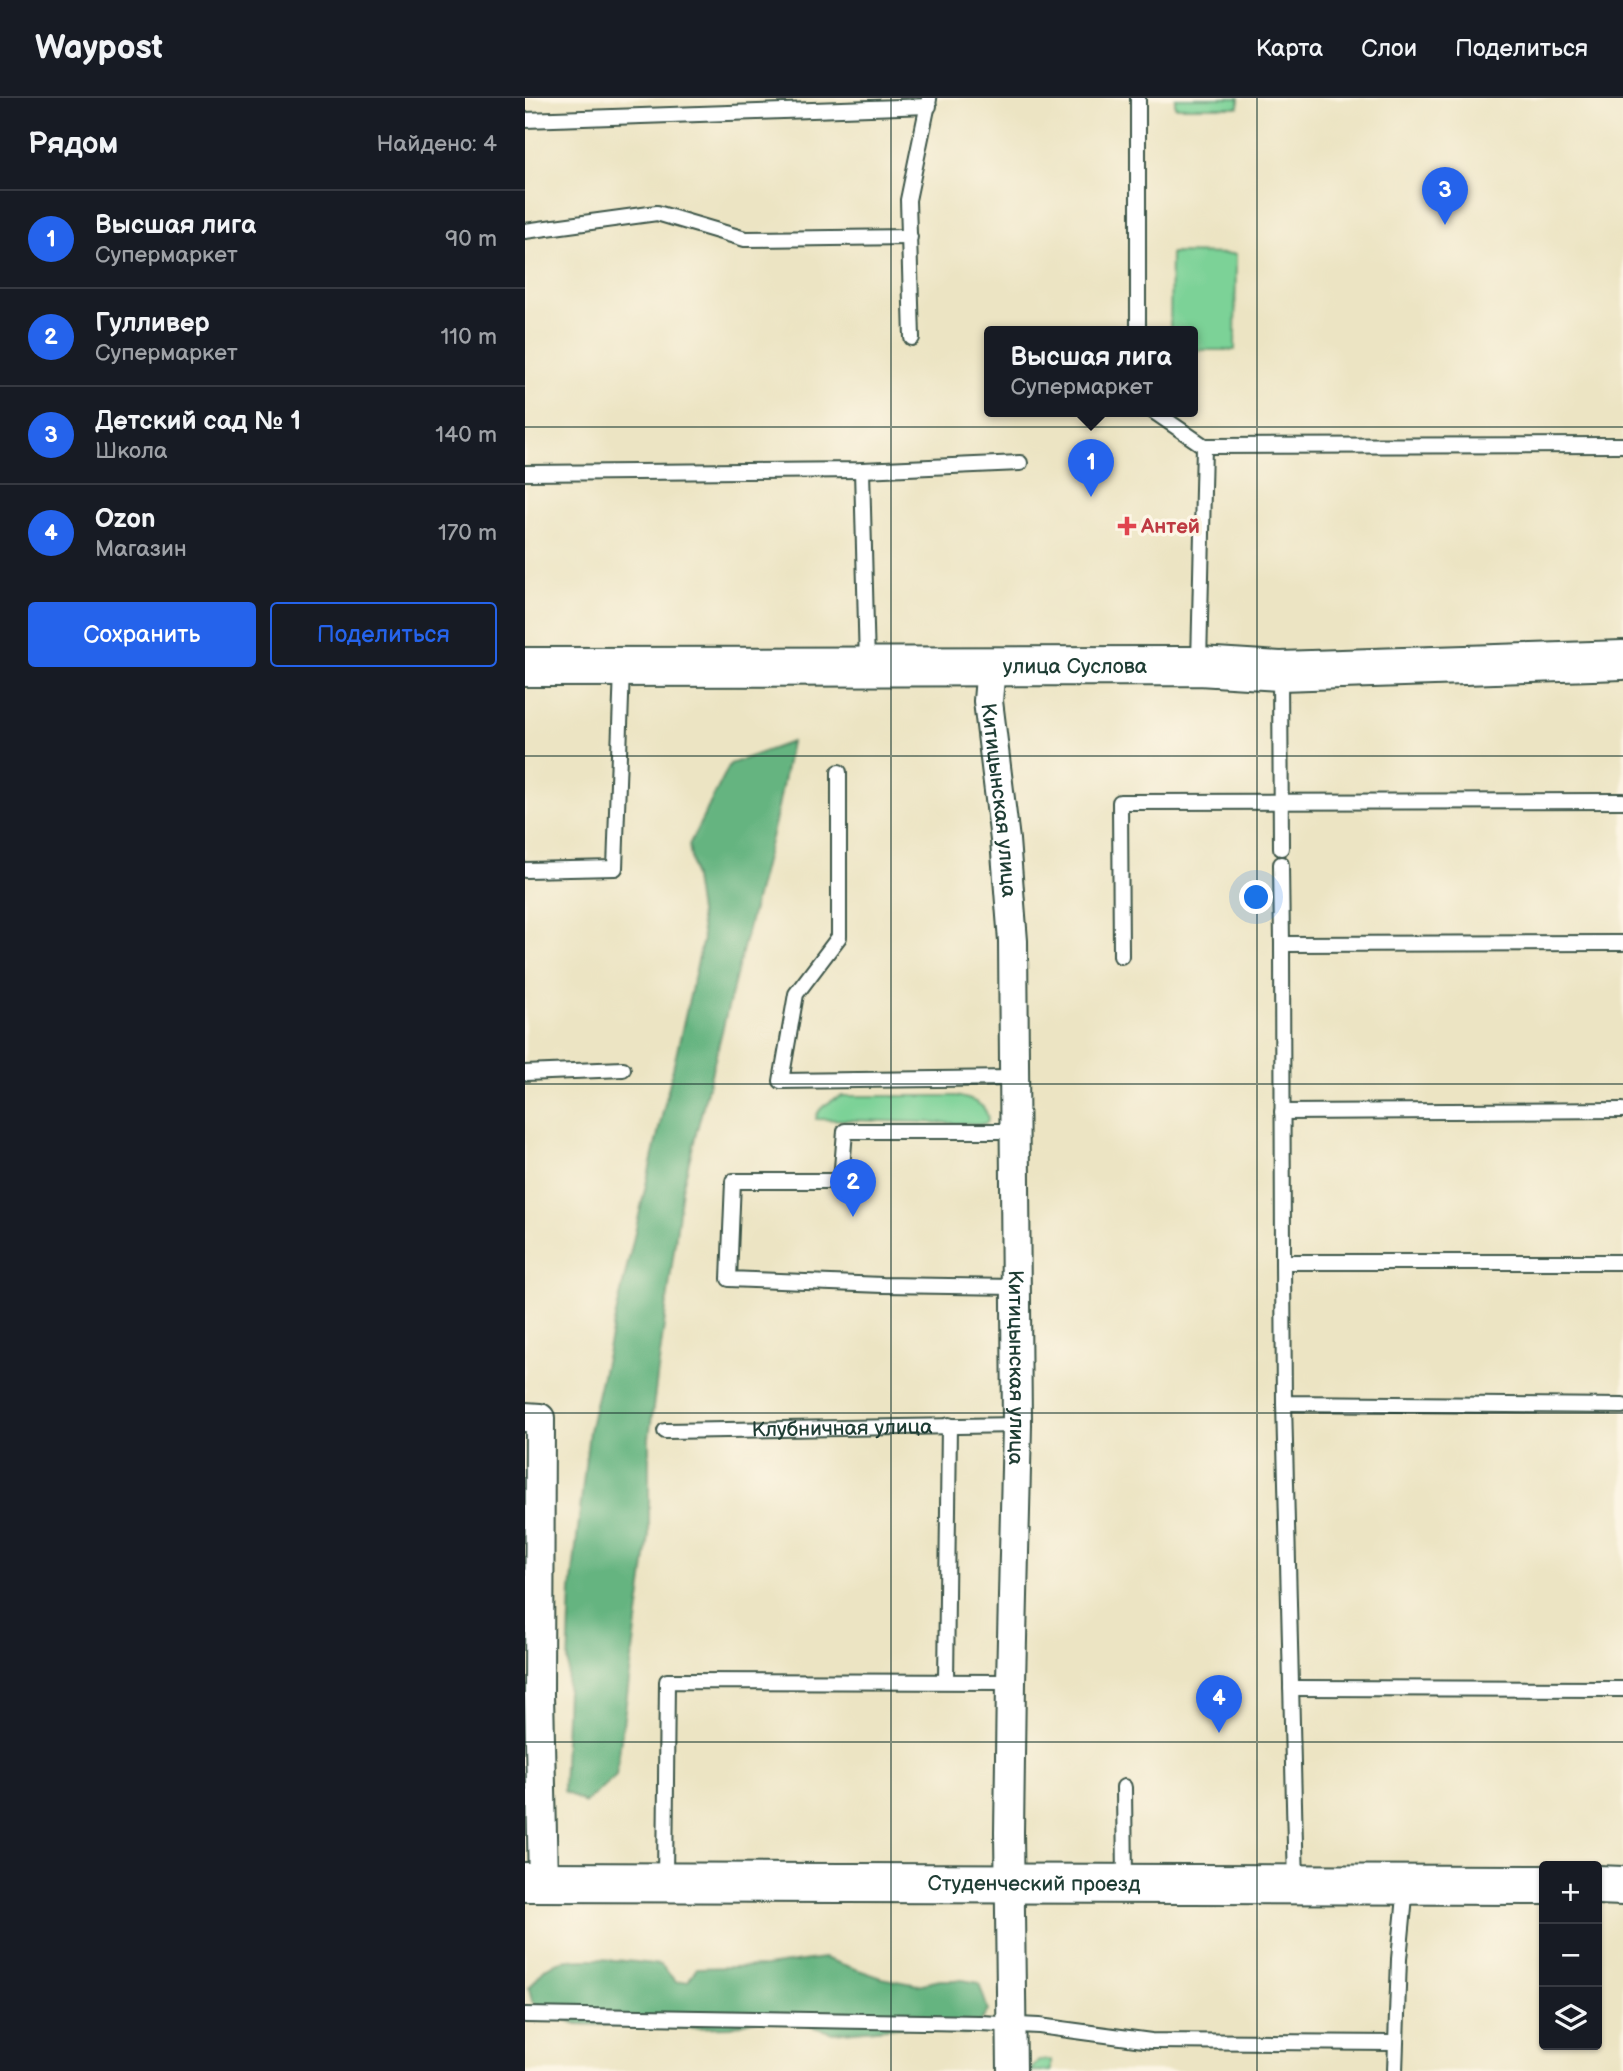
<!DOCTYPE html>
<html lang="ru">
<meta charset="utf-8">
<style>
body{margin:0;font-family:"Balsamiq Sans",sans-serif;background:#242831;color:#f1f3f6}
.controls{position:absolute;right:21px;bottom:21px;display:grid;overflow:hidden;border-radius:7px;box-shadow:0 2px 5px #0004}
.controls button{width:63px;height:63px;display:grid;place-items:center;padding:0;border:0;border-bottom:2px solid #363941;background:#171b24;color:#f1f3f6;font:35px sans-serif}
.you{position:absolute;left:732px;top:800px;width:24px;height:24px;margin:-18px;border:5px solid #fff;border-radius:50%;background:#1a73e8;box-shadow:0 0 0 10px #1a73e833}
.badge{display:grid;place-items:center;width:46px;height:46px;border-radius:50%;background:#2563eb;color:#fff;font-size:23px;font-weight:700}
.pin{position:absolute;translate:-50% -58px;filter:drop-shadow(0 2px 4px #0008)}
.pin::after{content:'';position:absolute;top:37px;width:24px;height:21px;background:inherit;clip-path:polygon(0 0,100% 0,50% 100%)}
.popup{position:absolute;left:459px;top:228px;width:214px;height:91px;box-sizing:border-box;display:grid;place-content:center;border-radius:7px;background:#171b24;filter:drop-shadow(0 2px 5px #0005);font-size:23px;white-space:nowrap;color:#9ea1a6}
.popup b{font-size:26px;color:#f1f3f6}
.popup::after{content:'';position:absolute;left:50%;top:100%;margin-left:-14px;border:14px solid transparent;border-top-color:#171b24}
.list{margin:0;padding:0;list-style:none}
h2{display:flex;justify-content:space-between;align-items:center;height:91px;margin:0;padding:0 28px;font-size:30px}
h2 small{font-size:23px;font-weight:400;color:#9ea1a6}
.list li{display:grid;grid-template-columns:46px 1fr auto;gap:21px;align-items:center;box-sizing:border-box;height:98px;padding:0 28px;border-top:2px solid #363941}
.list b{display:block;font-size:26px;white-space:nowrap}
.list p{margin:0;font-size:23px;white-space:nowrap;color:#9ea1a6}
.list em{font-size:23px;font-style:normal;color:#9ea1a6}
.actions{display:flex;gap:14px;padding:21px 28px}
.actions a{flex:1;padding:16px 0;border:2px solid #2563eb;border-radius:7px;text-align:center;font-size:24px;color:#2563eb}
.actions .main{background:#2563eb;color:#fff}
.icon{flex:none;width:38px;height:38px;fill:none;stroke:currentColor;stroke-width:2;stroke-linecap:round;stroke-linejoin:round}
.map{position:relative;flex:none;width:1098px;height:1973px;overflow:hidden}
header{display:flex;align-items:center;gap:42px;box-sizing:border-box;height:98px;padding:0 35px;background:#171b24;border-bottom:2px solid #363941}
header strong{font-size:33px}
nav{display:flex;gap:38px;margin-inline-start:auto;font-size:24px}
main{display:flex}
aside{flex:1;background:#171b24}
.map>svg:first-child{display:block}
.green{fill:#7cd297;stroke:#4e8866;stroke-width:2}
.forest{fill:#65b480;stroke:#42785a;stroke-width:2}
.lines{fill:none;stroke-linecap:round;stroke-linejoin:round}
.lane-casing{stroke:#3e5649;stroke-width:18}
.street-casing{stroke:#3e5649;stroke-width:32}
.secondary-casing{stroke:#3e5649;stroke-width:42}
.lane{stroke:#fff;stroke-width:14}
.street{stroke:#fff;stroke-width:28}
.secondary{stroke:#fff;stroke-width:38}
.grid{fill:none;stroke:#1f3d34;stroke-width:2;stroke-opacity:0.55}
.health-dot{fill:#e0444e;stroke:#fcf5e5;stroke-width:2.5}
.labels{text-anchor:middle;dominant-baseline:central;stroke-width:7;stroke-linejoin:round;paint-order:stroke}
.health-label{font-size:21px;font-weight:bold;fill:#be3a42;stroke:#fcf5e5;text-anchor:start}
.street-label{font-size:21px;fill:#1f3d34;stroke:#fcf5e5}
</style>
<header>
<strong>Waypost</strong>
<nav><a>Карта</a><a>Слои</a><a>Поделиться</a></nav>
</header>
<main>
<aside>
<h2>Рядом<small>Найдено: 4</small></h2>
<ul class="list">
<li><span class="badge">1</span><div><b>Высшая лига</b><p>Супермаркет</p></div><em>90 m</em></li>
<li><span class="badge">2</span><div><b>Гулливер</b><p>Супермаркет</p></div><em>110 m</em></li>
<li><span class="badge">3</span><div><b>Детский сад № 1</b><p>Школа</p></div><em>140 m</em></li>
<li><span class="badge">4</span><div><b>Ozon</b><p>Магазин</p></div><em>170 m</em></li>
</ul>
<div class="actions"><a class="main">Сохранить</a><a>Поделиться</a></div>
</aside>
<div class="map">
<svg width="1098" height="1973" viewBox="0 0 1098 1973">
<rect width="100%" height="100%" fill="#fcf5e5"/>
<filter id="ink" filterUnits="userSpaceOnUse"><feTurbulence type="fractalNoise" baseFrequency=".0143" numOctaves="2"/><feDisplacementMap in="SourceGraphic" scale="14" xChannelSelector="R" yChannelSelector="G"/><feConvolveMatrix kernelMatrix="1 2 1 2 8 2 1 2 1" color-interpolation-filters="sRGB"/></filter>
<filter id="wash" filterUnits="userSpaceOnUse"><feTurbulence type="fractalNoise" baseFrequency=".00686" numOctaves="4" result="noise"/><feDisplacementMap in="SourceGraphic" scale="28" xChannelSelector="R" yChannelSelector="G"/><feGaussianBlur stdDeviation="1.57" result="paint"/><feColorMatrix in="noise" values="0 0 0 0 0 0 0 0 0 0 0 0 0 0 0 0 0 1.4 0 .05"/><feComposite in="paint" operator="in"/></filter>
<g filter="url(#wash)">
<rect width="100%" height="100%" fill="#ece4c3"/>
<!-- green -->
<path class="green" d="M 650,0 L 714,0 L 714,9 L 650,9 Z
M 646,155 L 711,156 L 710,252 L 668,252 L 668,233 L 645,233 Z
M 317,998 L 431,998 C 445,1001 463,1005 463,1023 L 459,1026 L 291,1021 C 292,1009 307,1002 317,998 Z
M 526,1962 L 526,1973 L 504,1973 L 513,1963 Z"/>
<!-- forest -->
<path class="forest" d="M 266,644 L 250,724 L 157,1091 L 124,1340 L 124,1438 L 91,1677 L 60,1705 L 38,1693 L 46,1493 L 64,1333 L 178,841 L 164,747 L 205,666 Z
M 299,1860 L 357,1880 L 393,1887 L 415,1882 L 437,1882 L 454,1885 L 463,1912 L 455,1925 L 443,1936 L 421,1934 L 382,1928 L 308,1935 L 266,1922 L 237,1920 L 205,1929 L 145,1930 L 126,1920 L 78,1927 L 53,1926 L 24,1917 L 7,1903 L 4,1890 C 9,1884 15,1874 22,1869 C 42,1854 110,1864 136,1867 L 151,1884 L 163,1883 L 172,1870 L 241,1868 Z"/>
</g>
<g filter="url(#ink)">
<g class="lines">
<defs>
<g id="lane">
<path d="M 0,22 L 404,8"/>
<path d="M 0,133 L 132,115 L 220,141 L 385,139"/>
<path d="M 613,233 L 613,0"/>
<path d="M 387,240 L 383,102 L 404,1"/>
<path d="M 628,313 L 679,348"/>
<path d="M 337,372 L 342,567"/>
<path d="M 0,375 L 337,372 L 495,365"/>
<path d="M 674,565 L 679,348 L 1098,347"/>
<path d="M 755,573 L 756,750"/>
<path d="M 314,674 L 314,839 L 271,896 L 256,983 L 489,980"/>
<path d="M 756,766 L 757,846"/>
<path d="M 0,772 L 90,770 L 97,571"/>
<path d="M 1098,845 L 757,846 L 758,1164 L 1098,1164"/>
<path d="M 596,858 L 595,704 L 1098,703"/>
<path d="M 0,975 L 98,971"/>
<path d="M 757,1014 L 1098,1012"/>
<path d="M 489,1033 L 320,1033 L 316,1083 L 208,1083 L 204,1181 L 358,1187 L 490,1189"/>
<path d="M 758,1164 L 759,1305 L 1098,1308"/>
<path d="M 759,1305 L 771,1786"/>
<path id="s1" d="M 140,1333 L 492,1327"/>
<path d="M 421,1583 L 424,1327"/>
<path d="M 766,1590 L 1098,1591"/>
<path d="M 599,1689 L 600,1785"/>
<path d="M 140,1783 L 142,1583 L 486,1584"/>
<path d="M 0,1917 L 455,1925 L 514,1928 L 626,1943 L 870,1945"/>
<path d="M 870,1973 L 874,1861 L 881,1788"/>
</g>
<g id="street">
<path id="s2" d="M 466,567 L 463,603 L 480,742 L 488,843 L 492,1327 L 486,1584 L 484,1735 L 487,1973"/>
<path d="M 0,1319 L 15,1320 L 14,1596 L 18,1784"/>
</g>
<g id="secondary">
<path id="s3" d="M 0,569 L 674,568 L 755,573 L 1098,562"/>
<path id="s4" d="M 0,1784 L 1019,1787"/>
<path d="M 1072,1787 L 1098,1788"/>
</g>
</defs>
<!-- lane casing -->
<use href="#lane" class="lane-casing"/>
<!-- street casing -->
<use href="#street" class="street-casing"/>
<!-- secondary casing -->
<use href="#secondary" class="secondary-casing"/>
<!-- lane -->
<use href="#lane" class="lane"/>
<!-- street -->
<use href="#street" class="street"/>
<!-- secondary -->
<use href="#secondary" class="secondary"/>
</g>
</g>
<!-- grid -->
<path class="grid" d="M 366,0 L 366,1973M 732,0 L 732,1973M 0,329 L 1098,329M 0,658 L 1098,658M 0,986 L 1098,986M 0,1315 L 1098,1315M 0,1644 L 1098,1644"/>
<!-- markers -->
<path class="health-dot" d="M598.5 417.5h7v7h7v7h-7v7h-7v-7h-7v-7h7z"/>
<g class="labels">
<!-- health labels -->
<g class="health-label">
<text x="616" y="428">Антей</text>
</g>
<!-- street labels -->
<g class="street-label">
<text stroke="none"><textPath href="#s3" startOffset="550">улица Суслова</textPath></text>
<text stroke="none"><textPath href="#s2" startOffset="136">Китицынская улица</textPath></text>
<text stroke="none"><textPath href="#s2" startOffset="704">Китицынская улица</textPath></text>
<text stroke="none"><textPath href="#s1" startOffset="177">Клубничная улица</textPath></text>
<text stroke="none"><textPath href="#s4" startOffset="509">Студенческий проезд</textPath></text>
</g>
</g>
</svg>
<div class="controls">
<button>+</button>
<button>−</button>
<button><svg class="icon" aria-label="layers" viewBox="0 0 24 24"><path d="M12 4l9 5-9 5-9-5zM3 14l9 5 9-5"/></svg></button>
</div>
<div class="you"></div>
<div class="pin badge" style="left:566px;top:399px">1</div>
<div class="popup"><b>Высшая лига</b>Супермаркет</div>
<div class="pin badge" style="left:328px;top:1119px">2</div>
<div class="pin badge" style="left:920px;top:127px">3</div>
<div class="pin badge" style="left:694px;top:1635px">4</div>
</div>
</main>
